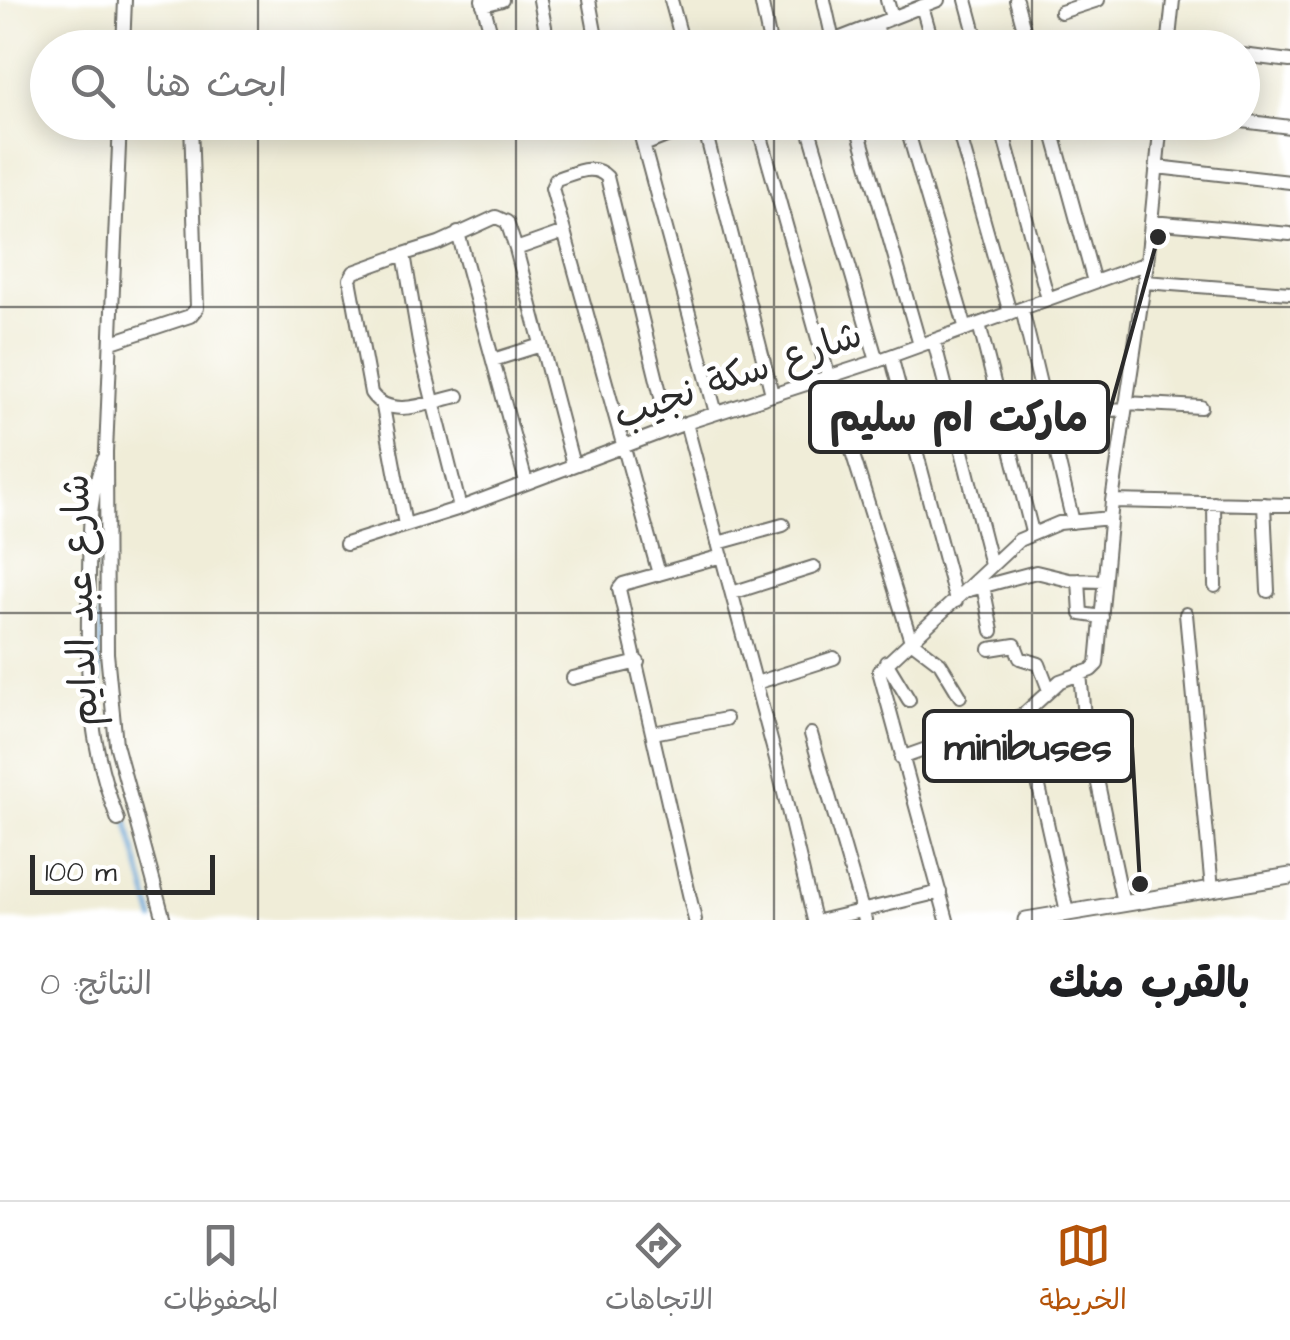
<!DOCTYPE html>
<html lang="ar">
<meta charset="utf-8">
<style>
body{margin:0;font-family:"Architects Daughter","Playpen Sans Arabic",sans-serif;background:#f2f2f2;color:#202124;direction:rtl}
.scale{position:absolute;left:30px;bottom:25px;width:185px;box-sizing:border-box;padding-left:10px;border:5px solid #2b2b2b;border-top:0;font-size:28px;line-height:35px;white-space:nowrap;color:#2b2b2b;-webkit-text-stroke:8px #fff;paint-order:stroke}
.list{margin:0;padding:0;list-style:none}
h2{display:flex;justify-content:space-between;align-items:center;height:130px;margin:0;padding:0 40px;font-size:42px}
h2 small{font-size:32px;font-weight:400;color:#757577}
.icon{flex:none;width:55px;height:55px;fill:none;stroke:currentColor;stroke-width:2;stroke-linecap:round;stroke-linejoin:round}
.map{position:relative;flex:none;width:1290px;height:920px;overflow:hidden;direction:ltr}
.search{position:absolute;background:#fff;box-shadow:0 5px 25px #0003;left:30px;right:30px;top:30px;height:110px;display:flex;align-items:center;gap:25px;box-sizing:border-box;padding:0 35px;border-radius:55px;color:#757577;font-size:38px}
.sheet{height:280px;background:#fff}
nav{display:flex;justify-content:space-around;align-items:center;box-sizing:border-box;height:140px;border-top:2px solid #e0e0e0;background:#fff;font-size:28px;color:#757577}
nav a{display:grid;justify-items:center;gap:5px}
nav .on{color:#b45309}
.map>svg:first-child{display:block}
.lines{fill:none;stroke-linecap:round;stroke-linejoin:round}
.stream{stroke:#69a8db;stroke-width:4}
.minor-casing{stroke:#706f68;stroke-width:16}
.major-casing{stroke:#706f68;stroke-width:19}
.minor{stroke:#fff;stroke-width:12}
.major{stroke:#fff;stroke-width:15}
.grid{fill:none;stroke:#2b2b2b;stroke-width:2.5;stroke-opacity:0.55}
.labels{text-anchor:middle;dominant-baseline:central;stroke-width:9;stroke-linejoin:round;paint-order:stroke}
.street-label{font-size:38px;fill:#2b2b2b;stroke:#fff}
.leader{fill:none;stroke:#2b2b2b;stroke-width:4}
.callout-dot{fill:#2b2b2b;stroke:#fff;stroke-width:4}
.callout{fill:#fff;stroke:#2b2b2b;stroke-width:4}
.callout-label{font-size:40px;text-anchor:middle;font-weight:bold;fill:#2b2b2b}
</style>
<div class="map">
<svg width="1290" height="920" viewBox="0 0 1290 920">
<rect width="100%" height="100%" fill="#fff"/>
<filter id="ink" filterUnits="userSpaceOnUse"><feTurbulence type="fractalNoise" baseFrequency=".01" numOctaves="2"/><feDisplacementMap in="SourceGraphic" scale="20" xChannelSelector="R" yChannelSelector="G"/><feConvolveMatrix kernelMatrix="1 2 1 2 8 2 1 2 1" color-interpolation-filters="sRGB"/></filter>
<filter id="wash" filterUnits="userSpaceOnUse"><feTurbulence type="fractalNoise" baseFrequency=".0048" numOctaves="4" result="noise"/><feDisplacementMap in="SourceGraphic" scale="40" xChannelSelector="R" yChannelSelector="G"/><feGaussianBlur stdDeviation="2.25" result="paint"/><feColorMatrix in="noise" values="0 0 0 0 0 0 0 0 0 0 0 0 0 0 0 0 0 1.4 0 .05"/><feComposite in="paint" operator="in"/></filter>
<g filter="url(#wash)">
<rect width="100%" height="100%" fill="#f0edd8"/>
<g class="lines">
<!-- stream -->
<path class="stream" d="M 101,567 L 100,719 L 154,920"/>
</g>
</g>
<g filter="url(#ink)">
<g class="lines">
<defs>
<path id="minor" d="M 482,0 L 495,48
M 540,0 L 549,48
M 589,0 L 598,48
M 671,0 L 684,48
M 761,0 L 771,48
M 824,0 L 834,45
M 887,0 L 892,18
M 966,0 L 979,48
M 1016,0 L 1029,48
M 483,5 L 502,0
M 922,6 L 934,48
M 1061,12 L 1098,0
M 876,25 L 883,48
M 833,41 L 938,0
M 123,48 L 125,0
M 1144,48 L 1169,39
M 1168,48 L 1173,0
M 1242,55 L 1290,61
M 1242,121 L 1290,127
M 120,122 L 106,452 L 107,653 L 116,744 L 164,920
M 637,122 L 716,413
M 703,122 L 772,394
M 757,122 L 829,378 L 911,641 L 940,663 L 960,696
M 807,122 L 877,361
M 856,122 L 920,345
M 905,122 L 966,329
M 956,122 L 1010,313
M 1000,122 L 1048,299
M 1050,122 L 1094,282
M 1088,130 L 1115,122
M 644,145 L 701,122
M 1157,167 L 1290,182
M 1151,222 L 1290,234
M 458,233 L 526,482
M 516,249 L 564,232
M 404,254 L 354,272 L 350,279 L 371,393 C 390,421 430,402 458,396
M 1145,282 L 1290,293
M 1022,309 L 1073,522
M 979,324 L 1032,532
M 934,341 L 991,565
M 112,342 L 190,316 L 197,308 L 191,122
M 891,356 L 956,601
M 493,360 L 541,345
M 1126,403 L 1201,407
M 383,407 L 405,525
M 1047,414 L 1125,409
M 686,423 L 776,759 L 814,920
M 104,459 C 88,496 90,535 89,574 C 86,663 85,735 118,820
M 1112,501 L 1290,505
M 1214,503 L 1215,586
M 1264,504 L 1268,591
M 460,508 L 421,353 L 404,254 L 439,243 L 496,217 L 507,222 L 516,249 L 573,465
M 718,543 L 783,525
M 346,544 L 460,508 L 686,423 L 877,361 L 1147,263
M 659,574 L 552,188 L 556,179 C 573,174 593,162 607,177 L 669,429
M 1079,580 L 1081,614 L 1102,617
M 983,586 L 992,631
M 969,590 L 1036,572 L 1069,580 L 1104,581
M 732,593 L 814,567
M 1186,614 L 1212,889
M 990,649 L 1015,645 L 1020,658 L 1039,664 L 1049,690
M 886,662 L 909,700
M 1080,673 L 1084,717 L 1123,903
M 573,678 L 638,662
M 756,683 L 834,658
M 1023,715 L 1067,912
M 653,733 L 726,719
M 811,734 L 865,920
M 901,758 L 1023,715 L 1060,681 L 1091,670 L 1097,664 L 1112,501 L 1147,263 L 1161,122
M 994,772 L 1003,767 L 1010,721
M 695,920 L 619,589 L 623,584 L 722,556
M 823,920 L 940,892
M 947,920 L 879,671 L 1019,540 L 1059,523 L 1110,518"/>
<path id="major" d="M 1026,920 L 1290,876"/>
</defs>
<!-- minor casing -->
<use href="#minor" class="minor-casing"/>
<!-- major casing -->
<use href="#major" class="major-casing"/>
<!-- minor -->
<use href="#minor" class="minor"/>
<!-- major -->
<use href="#major" class="major"/>
</g>
</g>
<!-- grid -->
<path class="grid" d="M 258,0 L 258,48M 516,0 L 516,48M 774,0 L 774,48M 1032,0 L 1032,48M 258,122 L 258,920M 516,122 L 516,920M 774,122 L 774,920M 1032,122 L 1032,920M 0,307 L 1290,307M 0,613 L 1290,613"/>
<g class="labels">
<!-- street labels -->
<g class="street-label">
<text transform="translate(738 376) rotate(-19)">شارع سكة نجيب</text>
<text transform="translate(81 600) rotate(-92)">شارع عبد الدايم</text>
</g>
</g>
<!-- callouts -->
<path class="leader" d="M1158 237L1108 417M1140 884L1132 746"/>
<g class="callout-dot">
<circle cx="1158" cy="237" r="10"/>
<circle cx="1140" cy="884" r="10"/>
</g>
<g class="callout">
<rect x="810" y="382" width="298" height="70" rx="10"/>
<rect x="924" y="711" width="208" height="70" rx="10"/>
</g>
<g class="callout-label">
<text x="959" y="431">ماركت ام سليم</text>
<text x="1028" y="760">minibuses</text>
</g>
</svg>
<div class="scale">100 m</div>
<div class="search"><svg class="icon" aria-label="search" viewBox="0 0 24 24"><circle cx="10" cy="10" r="6"/><path d="M15 15l6 6"/></svg>ابحث هنا</div>
</div>
<section class="sheet">
<h2>بالقرب منك<small>النتائج: 0</small></h2>
<ul class="list">
</ul>
</section>
<nav>
<a class="on"><svg class="icon" aria-label="map" viewBox="0 0 24 24"><path d="M3 6l6-2 6 2 6-2v14l-6 2-6-2-6 2zM9 4v14M15 6v14"/></svg>الخريطة</a>
<a><svg class="icon" aria-label="directions" viewBox="0 0 24 24"><path d="M12 3l9 9-9 9-9-9zM9 14v-3h6M13 9l2 2-2 2"/></svg>الاتجاهات</a>
<a><svg class="icon" aria-label="saved" viewBox="0 0 24 24"><path d="M7 4h10v16l-5-4-5 4z"/></svg>المحفوظات</a>
</nav>
